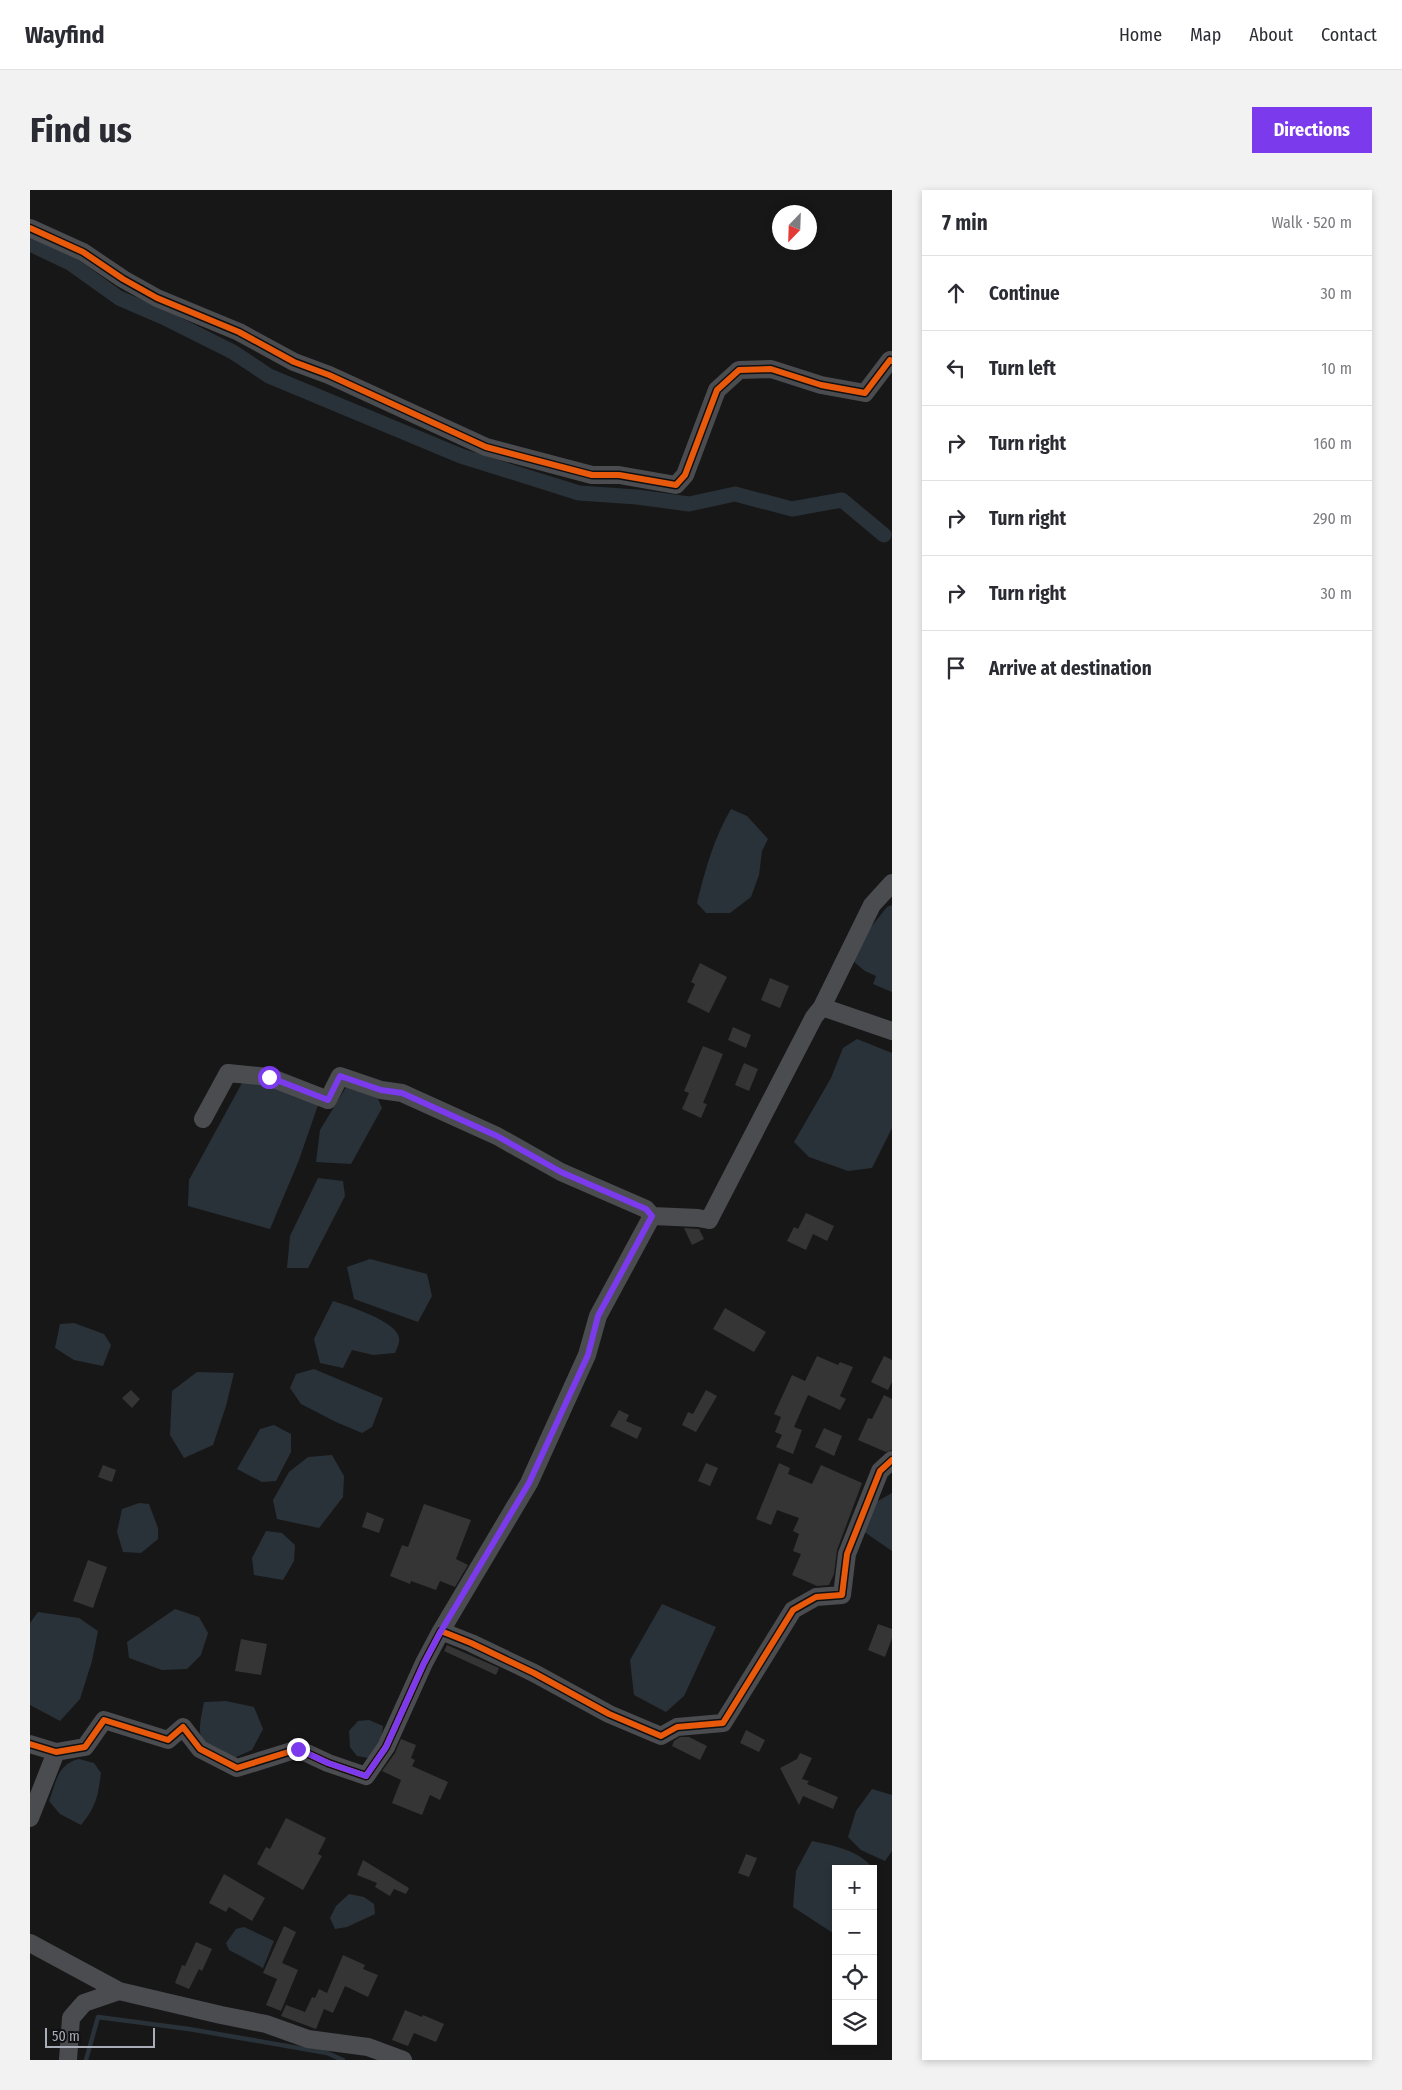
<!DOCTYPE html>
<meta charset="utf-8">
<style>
body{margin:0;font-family:"Fira Sans Condensed",sans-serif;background:#f2f2f3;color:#2b2b33}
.controls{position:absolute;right:15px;bottom:15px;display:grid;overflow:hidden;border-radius:0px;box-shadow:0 2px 8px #0003}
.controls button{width:45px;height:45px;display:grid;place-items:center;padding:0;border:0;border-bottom:1px solid #e1e1e2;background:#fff;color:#2b2b33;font:25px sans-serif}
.compass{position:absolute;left:742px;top:15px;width:45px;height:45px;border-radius:50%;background:#fff;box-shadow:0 2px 8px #0003;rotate:203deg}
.scale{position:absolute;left:15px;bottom:12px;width:110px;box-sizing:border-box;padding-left:5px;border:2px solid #a8adb8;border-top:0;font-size:14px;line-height:18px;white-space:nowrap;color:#a8adb8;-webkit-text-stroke:4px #111113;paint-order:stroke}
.stop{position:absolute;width:15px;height:15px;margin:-11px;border:4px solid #7c3aed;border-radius:50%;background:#fff}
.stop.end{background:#7c3aed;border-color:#fff;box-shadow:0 1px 5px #0008}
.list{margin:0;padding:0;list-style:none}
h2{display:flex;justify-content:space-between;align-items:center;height:65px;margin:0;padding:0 20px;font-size:21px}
h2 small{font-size:16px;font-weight:400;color:#7c7c81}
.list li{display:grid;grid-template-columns:32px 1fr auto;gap:15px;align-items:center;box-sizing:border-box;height:75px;padding:0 20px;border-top:1px solid #e1e1e2}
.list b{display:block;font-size:19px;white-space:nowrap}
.list em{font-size:16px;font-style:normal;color:#7c7c81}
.icon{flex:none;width:28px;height:28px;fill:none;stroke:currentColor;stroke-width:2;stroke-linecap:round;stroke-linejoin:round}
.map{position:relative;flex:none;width:862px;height:1870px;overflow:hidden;border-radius:0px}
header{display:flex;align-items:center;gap:30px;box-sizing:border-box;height:70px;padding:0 25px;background:#fff;border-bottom:1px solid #e1e1e2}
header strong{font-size:24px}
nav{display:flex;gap:28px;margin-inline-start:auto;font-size:18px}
.intro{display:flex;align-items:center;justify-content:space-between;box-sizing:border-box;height:120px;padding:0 30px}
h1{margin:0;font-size:35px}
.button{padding:12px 22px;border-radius:0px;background:#7c3aed;color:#fff;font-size:18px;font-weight:700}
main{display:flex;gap:30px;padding:0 30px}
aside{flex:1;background:#fff;border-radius:0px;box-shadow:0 2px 8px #0003}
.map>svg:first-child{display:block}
.water{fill:#2a3239}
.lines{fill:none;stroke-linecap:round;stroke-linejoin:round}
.stream{stroke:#2a3239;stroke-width:4.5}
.canal{stroke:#2a3239;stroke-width:15}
.building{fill:#353536}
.street{stroke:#4b4c50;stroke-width:18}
.cycleway-casing{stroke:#111113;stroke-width:9}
.cycleway{stroke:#e8590c;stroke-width:6}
.route{stroke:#7c3aed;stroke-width:6}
</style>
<header>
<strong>Wayfind</strong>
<nav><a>Home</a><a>Map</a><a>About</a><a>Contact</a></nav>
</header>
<div class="intro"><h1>Find us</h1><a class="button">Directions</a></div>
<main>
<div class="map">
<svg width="862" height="1870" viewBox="0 0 862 1870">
<rect width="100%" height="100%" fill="#171717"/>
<!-- water -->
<path class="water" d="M 701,619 L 717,626 L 738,649 L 732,661 L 729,685 L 721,707 L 700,723 L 676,723 L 667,713 C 675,680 684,648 701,619 Z
M 862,715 L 862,802 L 843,794 L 846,786 L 835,781 L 823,771 L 833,747 L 857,717 Z
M 827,849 L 862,863 L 862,938 L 842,978 L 818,981 L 779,967 L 764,952 L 801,888 L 813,858 Z
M 212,893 L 242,895 L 288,915 L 269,970 L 240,1039 L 158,1016 L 159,990 Z
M 318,894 L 346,904 L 352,918 L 321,974 L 286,972 L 290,940 Z
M 288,988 L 313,991 L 315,1006 L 278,1078 L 257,1078 L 260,1046 Z
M 340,1069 L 397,1084 L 402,1106 L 388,1132 L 324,1109 L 317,1077 Z
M 303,1111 C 318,1116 367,1131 369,1148 C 370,1152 367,1159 365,1163 L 343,1165 L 322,1160 L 313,1178 L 290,1173 L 284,1149 Z
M 44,1133 L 74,1144 L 81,1155 L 73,1176 L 44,1170 L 25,1158 L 30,1134 Z
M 284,1179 L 353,1208 L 342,1237 L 332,1243 L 306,1232 L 271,1214 L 260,1198 L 266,1184 Z
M 167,1182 L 204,1183 L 196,1216 L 183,1255 L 154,1268 L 140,1245 L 142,1201 Z
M 244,1235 L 261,1244 L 261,1262 L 246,1291 L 232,1292 L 207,1279 L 230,1239 Z
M 302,1265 L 314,1286 L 313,1307 L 289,1338 L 247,1329 L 243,1310 L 259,1282 L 278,1267 Z
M 862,1303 L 862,1361 L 830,1339 L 846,1312 Z
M 109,1313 L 119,1314 L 128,1338 L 128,1349 L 111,1363 L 93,1362 L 87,1342 L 92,1319 Z
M 236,1341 L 252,1343 L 265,1355 L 264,1371 L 253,1390 L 224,1385 L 222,1368 Z
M 632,1414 L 686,1437 L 654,1506 L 636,1522 L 604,1505 L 600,1470 Z
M 145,1419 L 169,1427 L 178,1443 L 171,1465 L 157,1479 L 132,1480 L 99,1468 L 97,1452 Z
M 8,1422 L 49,1428 L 68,1441 L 62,1471 L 50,1509 L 30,1531 L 0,1515 L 0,1433 Z
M 196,1511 L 224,1517 L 233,1539 L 222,1560 L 197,1571 C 166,1550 167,1548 174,1512 Z
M 339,1530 L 353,1536 C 352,1550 348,1558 338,1568 L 327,1566 L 320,1557 L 319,1541 L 328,1531 Z
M 49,1569 L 64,1573 L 71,1583 C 68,1606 66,1617 51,1635 L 30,1624 L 19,1611 C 26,1593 27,1574 49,1569 Z
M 842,1599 L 862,1605 L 862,1661 L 855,1671 L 831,1660 L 818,1647 L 826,1621 Z
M 782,1651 C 806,1656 832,1661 846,1682 L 843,1692 L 843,1679 L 806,1679 L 806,1745 L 763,1717 L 766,1681 Z
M 319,1704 L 334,1707 L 344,1714 L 345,1724 L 317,1737 L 305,1739 L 300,1728 L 306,1716 Z
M 214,1737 L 244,1751 L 233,1778 L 199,1760 L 196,1753 L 206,1739 Z"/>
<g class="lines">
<!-- stream -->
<path class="stream" d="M 56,1870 L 68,1827 L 159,1839 L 297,1863 L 313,1870"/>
<!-- canal -->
<path class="canal" d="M 0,54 L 40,73 L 89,108 L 133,127 L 203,162 L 239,186 L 431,266 L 549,303 L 607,307 L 659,314 L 705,304 L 762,319 L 812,310 L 854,345"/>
</g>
<!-- building -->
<path class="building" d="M 670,773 L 697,787 L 679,823 L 657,812 L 665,794 L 661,792 Z
M 740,788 L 759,796 L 750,818 L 731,810 Z
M 703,837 L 721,845 L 716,858 L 698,850 Z
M 673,856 L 693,864 L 673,913 L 677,914 L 671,928 L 652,919 L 659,903 L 654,901 Z
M 714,873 L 728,879 L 719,901 L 705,895 Z
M 776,1023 L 804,1036 L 797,1051 L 783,1044 L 776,1060 L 757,1051 L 764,1037 L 768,1039 Z
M 654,1038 L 669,1039 L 674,1049 L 662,1055 Z
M 695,1118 L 736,1142 L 724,1162 L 683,1139 Z
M 787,1166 L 808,1175 L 810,1172 L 823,1177 L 810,1206 L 816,1209 L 810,1220 L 778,1205 L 764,1237 L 772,1240 L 763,1264 L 746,1257 L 752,1245 L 745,1242 L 751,1227 L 744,1224 L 762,1185 L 775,1191 Z
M 854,1166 L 862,1170 L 862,1192 L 858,1200 L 841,1192 Z
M 101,1200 L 110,1209 L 102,1218 L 92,1208 Z
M 676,1200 L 687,1206 L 666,1242 L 652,1235 L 658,1222 L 663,1224 Z
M 854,1205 L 862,1209 L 862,1260 L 856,1262 L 828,1250 L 838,1228 L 842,1229 Z
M 589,1220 L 599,1225 L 596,1231 L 612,1238 L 607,1249 L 580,1236 Z
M 794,1238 L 812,1246 L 804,1266 L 785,1257 Z
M 676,1273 L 688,1278 L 680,1296 L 668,1291 Z
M 749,1273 L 760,1278 L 758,1284 L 782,1294 L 791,1275 L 832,1293 L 807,1360 L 804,1384 L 799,1395 L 787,1396 L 762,1385 L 771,1364 L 763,1361 L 769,1344 L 763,1341 L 769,1328 L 747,1320 L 741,1335 L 726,1329 Z
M 73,1275 L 86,1280 L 82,1292 L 68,1287 Z
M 394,1314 L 441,1330 L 426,1369 L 438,1375 L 425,1397 L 410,1391 L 406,1400 L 381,1391 L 380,1394 L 360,1386 L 372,1355 L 378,1357 Z
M 337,1322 L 354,1329 L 349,1343 L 332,1337 Z
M 58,1370 L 77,1377 L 63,1418 L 43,1411 Z
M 848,1434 L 862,1439 L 862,1448 L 855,1467 L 838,1460 Z
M 211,1449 L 237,1454 L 231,1485 L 205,1481 Z
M 417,1455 L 469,1478 L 466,1485 L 414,1461 Z
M 716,1540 L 735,1550 L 729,1562 L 710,1553 Z
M 650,1547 L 659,1547 L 677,1556 L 670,1570 L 642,1556 L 644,1551 Z
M 371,1549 L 386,1555 L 381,1568 L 385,1570 L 382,1576 L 418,1592 L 410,1610 L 400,1605 L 392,1625 L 362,1613 L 371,1590 L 352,1581 L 365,1563 Z
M 770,1563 L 782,1568 L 772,1589 L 779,1591 L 777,1594 L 808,1607 L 803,1619 L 773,1606 L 769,1615 L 750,1578 L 767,1569 Z
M 256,1628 L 296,1648 L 288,1664 L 292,1666 L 273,1700 L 227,1674 L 236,1657 L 240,1659 Z
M 716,1664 L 727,1668 L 719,1687 L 708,1683 Z
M 333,1670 L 379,1698 L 376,1704 L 364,1699 L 360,1706 L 345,1697 L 347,1693 L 327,1685 Z
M 194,1684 L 235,1708 L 222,1731 L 199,1717 L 196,1722 L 179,1713 Z
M 254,1736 L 266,1742 L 252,1773 L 268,1780 L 251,1821 L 236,1815 L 247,1789 L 233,1783 Z
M 166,1752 L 182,1759 L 172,1781 L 169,1779 L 159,1799 L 145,1793 L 152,1775 L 155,1776 Z
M 313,1765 L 335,1775 L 333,1779 L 348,1785 L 338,1807 L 315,1796 L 303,1823 L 294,1819 L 286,1839 L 251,1826 L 256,1815 L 275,1822 L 282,1807 L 285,1808 L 289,1799 L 297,1803 Z
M 375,1820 L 392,1827 L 393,1825 L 414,1834 L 406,1852 L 384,1843 L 378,1856 L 362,1850 Z"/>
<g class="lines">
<!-- street -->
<path class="street" d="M 0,38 L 53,62 L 93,89 L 127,108 L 209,142 L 264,172 L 299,185 L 456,257 L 562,285 L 589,285 L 646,295 L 655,285 L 687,200 L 709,180 L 741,179 L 791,195 L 835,203 L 860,170 L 862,171
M 792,817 L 862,841
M 173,929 L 198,883 L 239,887 L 298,910 L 310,886 L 351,900 L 372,903 L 467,946 L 531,982 L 616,1019 L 622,1026 L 568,1126 L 557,1165 L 499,1293 L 411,1441
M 622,1026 L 668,1028 L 679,1030 L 784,827 L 792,817 L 842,715 L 862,693
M 0,1554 L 26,1562 L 55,1557 L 74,1530 L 138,1550 L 153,1537 L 170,1559 L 207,1578 L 268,1559 L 298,1573 L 336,1586 L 356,1557 L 394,1473 L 411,1441 L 441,1453 L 504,1483 L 579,1524 L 631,1546 L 647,1537 L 693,1533 L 763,1420 L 786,1407 L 812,1405 L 817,1364 L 850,1281 L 862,1270
M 0,1628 L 26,1562
M 0,1753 L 89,1801
M 38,1870 L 41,1828 L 54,1813 L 89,1801 L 191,1825 L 236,1834 L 278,1849 L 338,1857 L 373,1870"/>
<defs>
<path id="cycleway" d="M 0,38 L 53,62 L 93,89 L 127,108 L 209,142 L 264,172 L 299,185 L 456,257 L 562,285 L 589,285 L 646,295 L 655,285 L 687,200 L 709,180 L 741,179 L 791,195 L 835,203 L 860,170 L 862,171
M 0,1554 L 26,1562 L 55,1557 L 74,1530 L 138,1550 L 153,1537 L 170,1559 L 207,1578 L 268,1559 L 298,1573 L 336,1586 L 356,1557 L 394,1473 L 411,1441 L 441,1453 L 504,1483 L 579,1524 L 631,1546 L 647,1537 L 693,1533 L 763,1420 L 786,1407 L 812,1405 L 817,1364 L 850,1281 L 862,1270"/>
</defs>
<!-- cycleway casing -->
<use href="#cycleway" class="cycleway-casing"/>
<!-- cycleway -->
<use href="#cycleway" class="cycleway"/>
</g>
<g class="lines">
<!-- route -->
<path class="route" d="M 239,887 L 298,910 L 310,886 L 351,900 L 372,903 L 467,946 L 531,982 L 616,1019 L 622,1026 L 568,1126 L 558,1165 L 499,1293 L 411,1441 L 394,1473 L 356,1557 L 336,1586 L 298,1573 L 268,1559"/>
</g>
</svg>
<div class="controls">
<button>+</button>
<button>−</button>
<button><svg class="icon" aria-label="locate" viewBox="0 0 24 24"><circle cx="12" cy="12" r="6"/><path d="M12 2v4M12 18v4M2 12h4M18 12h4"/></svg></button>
<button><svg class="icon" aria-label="layers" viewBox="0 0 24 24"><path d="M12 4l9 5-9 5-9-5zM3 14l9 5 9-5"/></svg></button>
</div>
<svg class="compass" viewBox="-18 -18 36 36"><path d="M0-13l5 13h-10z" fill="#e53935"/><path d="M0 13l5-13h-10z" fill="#7c7c81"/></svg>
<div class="scale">50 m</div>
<div class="stop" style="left:239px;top:887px"></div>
<div class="stop end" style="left:268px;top:1559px"></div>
</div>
<aside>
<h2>7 min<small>Walk · 520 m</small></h2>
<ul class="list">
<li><svg class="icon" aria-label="ahead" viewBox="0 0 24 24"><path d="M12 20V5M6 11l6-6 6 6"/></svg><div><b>Continue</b></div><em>30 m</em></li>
<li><svg class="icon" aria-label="left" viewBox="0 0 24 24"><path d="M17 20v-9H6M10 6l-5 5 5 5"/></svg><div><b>Turn left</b></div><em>10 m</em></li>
<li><svg class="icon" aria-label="right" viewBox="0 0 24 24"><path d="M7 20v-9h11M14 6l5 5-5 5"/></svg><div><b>Turn right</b></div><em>160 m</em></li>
<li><svg class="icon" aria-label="right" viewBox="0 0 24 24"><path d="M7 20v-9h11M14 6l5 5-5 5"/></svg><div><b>Turn right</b></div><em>290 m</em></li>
<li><svg class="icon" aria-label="right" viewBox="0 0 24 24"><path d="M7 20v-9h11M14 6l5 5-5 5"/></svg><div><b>Turn right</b></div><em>30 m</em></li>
<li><svg class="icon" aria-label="arrive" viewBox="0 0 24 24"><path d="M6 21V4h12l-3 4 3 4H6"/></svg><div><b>Arrive at destination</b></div></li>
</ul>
</aside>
</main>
